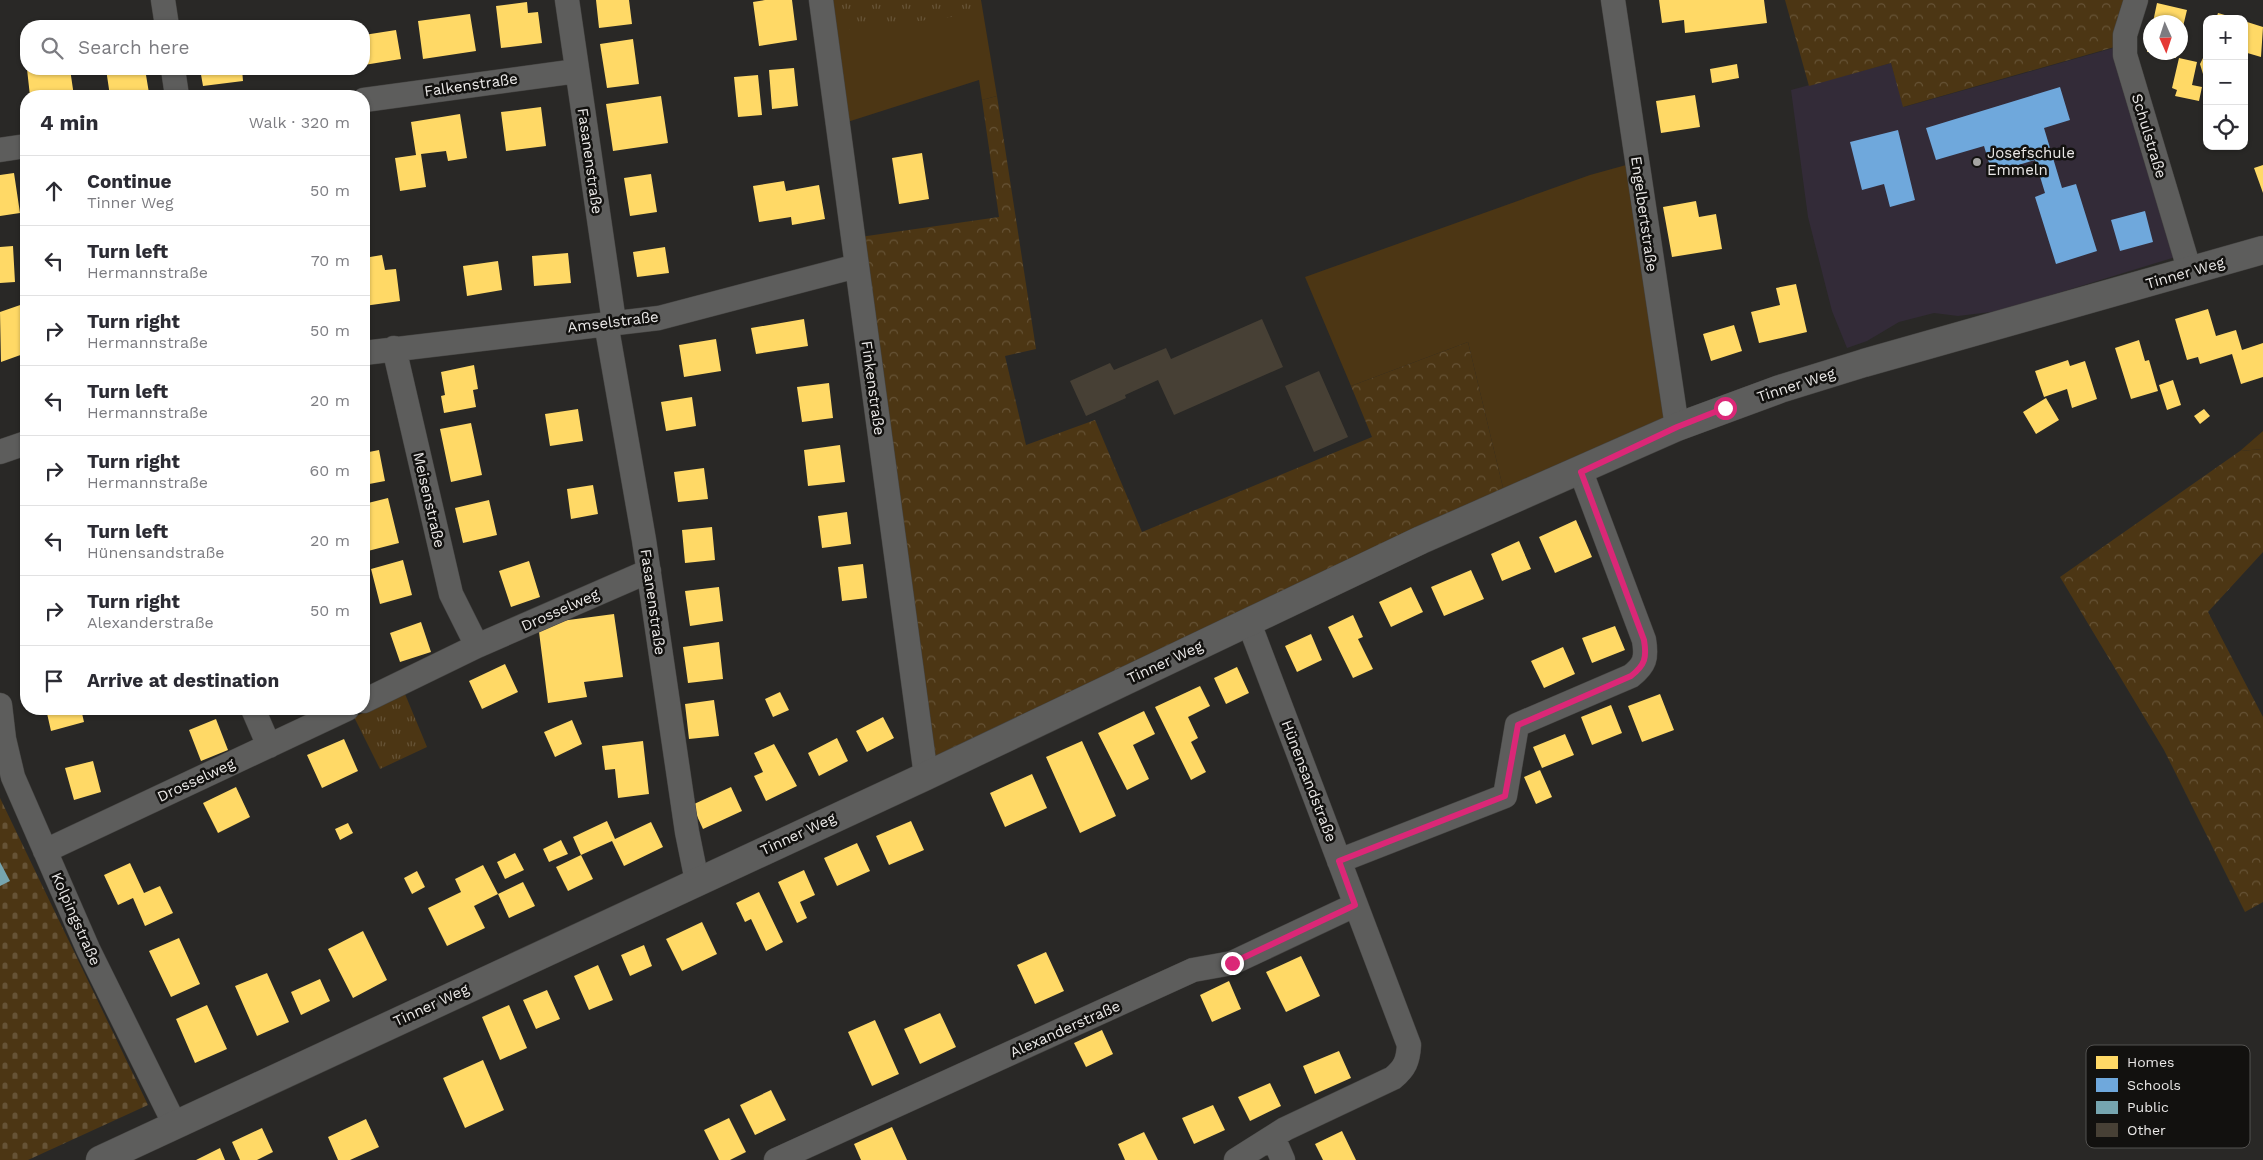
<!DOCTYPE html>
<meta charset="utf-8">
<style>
body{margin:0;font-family:"Work Sans",sans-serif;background:#f7f7f7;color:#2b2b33}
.controls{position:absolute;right:15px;top:15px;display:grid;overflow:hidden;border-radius:10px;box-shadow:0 1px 4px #0004}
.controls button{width:45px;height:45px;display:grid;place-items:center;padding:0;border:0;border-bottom:1px solid #e1e1e2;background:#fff;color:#2b2b33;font:25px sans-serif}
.compass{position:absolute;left:2143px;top:15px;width:45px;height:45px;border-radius:50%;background:#fff;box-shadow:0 1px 4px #0004;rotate:177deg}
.stop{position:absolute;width:15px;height:15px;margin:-11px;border:4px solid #db2777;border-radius:50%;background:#fff}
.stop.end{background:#db2777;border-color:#fff;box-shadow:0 1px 5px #0008}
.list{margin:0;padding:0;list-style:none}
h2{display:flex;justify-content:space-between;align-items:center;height:65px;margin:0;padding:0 20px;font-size:21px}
h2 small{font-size:16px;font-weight:400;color:#7c7c81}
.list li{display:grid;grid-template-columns:32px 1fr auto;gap:15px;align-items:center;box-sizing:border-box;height:70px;padding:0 20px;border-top:1px solid #e1e1e2}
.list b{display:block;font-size:19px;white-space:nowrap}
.list p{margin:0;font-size:16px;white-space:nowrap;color:#7c7c81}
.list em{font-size:16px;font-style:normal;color:#7c7c81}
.icon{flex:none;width:28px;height:28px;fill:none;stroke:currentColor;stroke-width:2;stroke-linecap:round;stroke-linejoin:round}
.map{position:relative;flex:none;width:2263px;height:1160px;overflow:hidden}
.search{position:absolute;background:#fff;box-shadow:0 1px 4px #0004;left:20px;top:20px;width:350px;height:55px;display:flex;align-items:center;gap:12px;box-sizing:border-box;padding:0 18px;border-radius:20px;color:#7c7c81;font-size:19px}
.panel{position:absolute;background:#fff;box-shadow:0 1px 4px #0004;left:20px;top:90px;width:350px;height:625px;border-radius:20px}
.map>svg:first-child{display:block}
.education{fill:#332b38}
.grass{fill:#4c3614}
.forest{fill:url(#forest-crowns)}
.cemetery{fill:url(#cemetery-stones)}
.park{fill:url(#park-tufts)}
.homes{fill:#ffd966}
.schools{fill:#6fa8dc}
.public{fill:#76a5af}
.building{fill:#474035}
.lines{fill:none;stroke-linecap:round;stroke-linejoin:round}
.minor-casing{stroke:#454442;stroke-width:25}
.tertiary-casing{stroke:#454442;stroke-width:29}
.minor{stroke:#5d5d5c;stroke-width:24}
.tertiary{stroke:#5d5d5c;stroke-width:28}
.route{stroke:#db2777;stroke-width:6}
.poi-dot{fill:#a6a5a3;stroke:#12110f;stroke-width:2}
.labels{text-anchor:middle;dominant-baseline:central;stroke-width:5;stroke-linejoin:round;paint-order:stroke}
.street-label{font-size:15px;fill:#eae8e7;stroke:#12110f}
.poi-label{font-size:15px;fill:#eae8e7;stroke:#12110f;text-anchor:start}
.key{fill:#12110f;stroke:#535250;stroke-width:1}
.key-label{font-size:14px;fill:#eae8e7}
</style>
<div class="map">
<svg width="2263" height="1160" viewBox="0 0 2263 1160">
<defs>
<pattern id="forest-crowns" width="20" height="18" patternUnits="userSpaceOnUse" patternTransform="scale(1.25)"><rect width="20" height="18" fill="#4c3614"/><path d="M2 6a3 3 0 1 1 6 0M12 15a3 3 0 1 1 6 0" fill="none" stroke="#665336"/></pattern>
<pattern id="cemetery-stones" width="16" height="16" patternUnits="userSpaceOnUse" patternTransform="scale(1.25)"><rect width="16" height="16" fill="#4c3614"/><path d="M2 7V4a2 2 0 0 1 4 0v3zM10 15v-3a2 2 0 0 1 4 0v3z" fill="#665336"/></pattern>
<pattern id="park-tufts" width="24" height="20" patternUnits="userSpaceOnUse" patternTransform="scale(1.25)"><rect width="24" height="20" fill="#4c3614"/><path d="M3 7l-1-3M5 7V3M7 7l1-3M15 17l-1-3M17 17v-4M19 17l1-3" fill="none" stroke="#665336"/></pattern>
</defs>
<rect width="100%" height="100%" fill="#292826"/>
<!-- education -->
<path class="education" d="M 2117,47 L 2182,255 L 1999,311 L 1958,316 L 1934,313 L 1899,322 L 1867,341 L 1847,348 L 1832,311 L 1808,217 L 1791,90 L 1891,63 L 1904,107 Z"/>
<!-- grass -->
<path class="grass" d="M 821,0 L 981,0 L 997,96 L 982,100 L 979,80 L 838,125 Z
M 1637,162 L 1673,411 L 1646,431 L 1504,492 L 1468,342 L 1351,386 L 1305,277 L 1590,175 Z
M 2263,431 L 2263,449 L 2240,451 Z"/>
<!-- forest -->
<path class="forest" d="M 1785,0 L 2136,0 L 2125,44 L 1903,107 L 1891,63 L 1809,86 Z
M 997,96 L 1036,349 L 1005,356 L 1026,445 L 1095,420 L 1142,532 L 1372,437 L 1351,386 L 1468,342 L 1504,492 L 923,764 L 853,238 L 999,217 L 982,100 Z
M 2263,449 L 2263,552 L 2208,612 L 2263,717 L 2263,902 L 2245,912 L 2164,750 L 2060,577 L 2240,451 Z"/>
<!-- cemetery -->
<path class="cemetery" d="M 0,798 L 148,1105 L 28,1160 L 0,1160 Z"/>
<!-- park -->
<path class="park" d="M 839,0 L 974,0 L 975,14 L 848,30 L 846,18 L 841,19 Z
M 405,694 L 427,747 L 380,769 L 354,717 Z"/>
<!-- homes -->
<path class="homes" d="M 596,0 L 629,0 L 632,24 L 599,28 Z
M 765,0 L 792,0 L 797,40 L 759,46 L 753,2 Z
M 1659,0 L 1764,0 L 1767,23 L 1685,33 L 1684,20 L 1662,23 Z
M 527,2 L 528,13 L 538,12 L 542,43 L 501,48 L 496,6 Z
M 2157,3 L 2187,10 L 2181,35 L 2180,22 L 2153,22 Z
M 2218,13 L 2235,18 L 2235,19 L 2216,19 Z
M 470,14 L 476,51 L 423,59 L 418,21 Z
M 2244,21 L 2263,27 L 2261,57 L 2244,52 Z
M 396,30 L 401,59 L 364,65 L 364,35 Z
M 2150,38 L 2150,52 L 2147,52 Z
M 633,39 L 639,84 L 607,88 L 600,44 Z
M 2207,50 L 2207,83 L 2206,84 L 2200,64 Z
M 2155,52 L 2177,52 L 2176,58 Z
M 2179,58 L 2197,62 L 2192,85 L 2202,87 L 2199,101 L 2175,96 L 2177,90 L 2172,88 Z
M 1737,64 L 1739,78 L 1712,83 L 1710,69 Z
M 794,68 L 798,106 L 772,109 L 769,70 Z
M 27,69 L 70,69 L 74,96 L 30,96 Z
M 106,69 L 145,69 L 149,93 L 110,96 Z
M 200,69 L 242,69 L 243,81 L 203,86 Z
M 290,69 L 324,69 L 324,71 L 291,75 Z
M 758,75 L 762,115 L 738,117 L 734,77 Z
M 1695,95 L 1700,127 L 1661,133 L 1656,101 Z
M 661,96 L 668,143 L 613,151 L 606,104 Z
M 541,107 L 546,146 L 506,151 L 501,112 Z
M 460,114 L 467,158 L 448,161 L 446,151 L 421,154 L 426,187 L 400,191 L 395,158 L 416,155 L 411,122 Z
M 922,153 L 929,199 L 899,204 L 892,158 Z
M 2263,165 L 2263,193 L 2254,168 Z
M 14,173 L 20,213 L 0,216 L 0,175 Z
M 651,174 L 657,212 L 630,216 L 624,178 Z
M 784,181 L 786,191 L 819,185 L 825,219 L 792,225 L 791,217 L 759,222 L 753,186 Z
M 1696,201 L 1699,217 L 1716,214 L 1722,249 L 1672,257 L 1663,207 Z
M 13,246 L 15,282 L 0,283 L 0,247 Z
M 665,247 L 669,273 L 637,277 L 633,252 Z
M 568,253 L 571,283 L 534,286 L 532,256 Z
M 382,255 L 385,270 L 396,269 L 400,301 L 364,306 L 364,258 Z
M 498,261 L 502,290 L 467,296 L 463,266 Z
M 1796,284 L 1807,332 L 1759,343 L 1751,312 L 1780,305 L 1776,288 Z
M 26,303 L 26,353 L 1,362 L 0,312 Z
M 2208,309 L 2216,336 L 2236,330 L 2242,350 L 2263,343 L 2263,377 L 2241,384 L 2232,354 L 2200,364 L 2198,357 L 2187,360 L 2175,319 Z
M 804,319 L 808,346 L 756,354 L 751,328 Z
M 1734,325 L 1742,351 L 1711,361 L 1703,334 Z
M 716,339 L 721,371 L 684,377 L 679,345 Z
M 2139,340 L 2145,361 L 2149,360 L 2158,391 L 2131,399 L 2115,348 Z
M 2068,360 L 2070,366 L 2085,361 L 2097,399 L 2072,408 L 2067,389 L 2044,397 L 2035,371 Z
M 474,365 L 478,389 L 473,390 L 476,407 L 444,413 L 441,396 L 445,395 L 441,372 Z
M 2173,380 L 2181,405 L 2167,410 L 2159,385 Z
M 829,383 L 833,418 L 802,422 L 797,387 Z
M 692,397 L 696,426 L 666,431 L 661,402 Z
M 2046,398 L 2059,420 L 2036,434 L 2023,412 Z
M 578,409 L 583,441 L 550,446 L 545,414 Z
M 2204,409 L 2210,416 L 2200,424 L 2194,416 Z
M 471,423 L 482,475 L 451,482 L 440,429 Z
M 840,445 L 845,482 L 808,486 L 804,450 Z
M 379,450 L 385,481 L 364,485 L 364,453 Z
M 704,468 L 708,499 L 678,502 L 674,472 Z
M 593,485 L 598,514 L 571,519 L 567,489 Z
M 388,498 L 399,543 L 364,552 L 364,504 Z
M 489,500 L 497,535 L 463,543 L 455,508 Z
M 847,512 L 851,544 L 822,548 L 818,516 Z
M 1576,520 L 1592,557 L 1555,573 L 1539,537 Z
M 712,527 L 715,560 L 685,563 L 682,530 Z
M 1519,541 L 1531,569 L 1502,581 L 1491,554 Z
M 403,560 L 412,595 L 380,604 L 371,569 Z
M 529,561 L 540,597 L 511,607 L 499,571 Z
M 863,564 L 867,598 L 842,601 L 838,567 Z
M 1471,570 L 1484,599 L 1444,616 L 1431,587 Z
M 719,587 L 723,621 L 690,626 L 685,591 Z
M 1411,587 L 1423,612 L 1391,627 L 1379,602 Z
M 614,614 L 623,677 L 584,682 L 587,697 L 548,703 L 538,624 Z
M 1353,615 L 1363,637 L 1358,639 L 1373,669 L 1353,678 L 1328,627 Z
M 421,622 L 431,652 L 400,662 L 390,633 Z
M 1615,626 L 1625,650 L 1592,663 L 1582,638 Z
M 1311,634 L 1322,660 L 1297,672 L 1285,646 Z
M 719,642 L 723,679 L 688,683 L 683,647 Z
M 1563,647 L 1575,674 L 1544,688 L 1531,661 Z
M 505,664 L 518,692 L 482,709 L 469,681 Z
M 1237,667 L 1249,693 L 1226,704 L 1214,678 Z
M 1200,686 L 1210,706 L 1188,717 L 1198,738 L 1191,742 L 1206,772 L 1191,780 L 1155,707 Z
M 780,692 L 789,710 L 773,717 L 765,699 Z
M 1660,694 L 1674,730 L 1642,742 L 1628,706 Z
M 714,700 L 719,736 L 689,739 L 685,704 Z
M 1611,705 L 1622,733 L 1592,745 L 1581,717 Z
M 46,709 L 81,709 L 84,722 L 51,731 Z
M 1144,711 L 1155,734 L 1133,745 L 1149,779 L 1127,790 L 1098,733 Z
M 883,717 L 894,738 L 867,752 L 856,731 Z
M 216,719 L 228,750 L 201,761 L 189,730 Z
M 572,720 L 582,744 L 555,757 L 544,732 Z
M 1565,734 L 1574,755 L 1542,768 L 1533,747 Z
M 837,738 L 848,761 L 819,776 L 808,753 Z
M 344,739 L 358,771 L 322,788 L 307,755 Z
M 643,741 L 649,794 L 618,798 L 615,769 L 605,770 L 602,746 Z
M 1082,741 L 1116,816 L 1080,833 L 1046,757 Z
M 774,744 L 797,786 L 766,801 L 754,776 L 763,772 L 754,753 Z
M 93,761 L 101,792 L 74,800 L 65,768 Z
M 1540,770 L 1552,797 L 1536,804 L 1524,777 Z
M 1032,774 L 1047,808 L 1005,827 L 990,793 Z
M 236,787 L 250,817 L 218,833 L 203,803 Z
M 731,787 L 742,811 L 703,829 L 692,805 Z
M 607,821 L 615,839 L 651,822 L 663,847 L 624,866 L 612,841 L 581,855 L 573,837 Z
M 911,821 L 924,850 L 889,865 L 876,836 Z
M 348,823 L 353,833 L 340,840 L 335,829 Z
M 561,840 L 568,854 L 549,862 L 543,849 Z
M 857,843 L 870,871 L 837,886 L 824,858 Z
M 515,853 L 524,870 L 505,879 L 497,862 Z
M 581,855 L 593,879 L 568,891 L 556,867 Z
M 130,863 L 144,893 L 160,886 L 173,913 L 145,926 L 133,898 L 118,905 L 104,875 Z
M 483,865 L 498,894 L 474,906 L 485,928 L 447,946 L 428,908 L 461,892 L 455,879 Z
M 804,870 L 815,895 L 800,902 L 807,918 L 797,923 L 778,882 Z
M 417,871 L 425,887 L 412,894 L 404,878 Z
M 523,882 L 535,906 L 509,918 L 498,894 Z
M 759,892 L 783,942 L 766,951 L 751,919 L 745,922 L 736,903 Z
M 702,922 L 717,954 L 682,971 L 666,939 Z
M 363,931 L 387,980 L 353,998 L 328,949 Z
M 179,938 L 200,984 L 171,997 L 149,951 Z
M 644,945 L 652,966 L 630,976 L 621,955 Z
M 1046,952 L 1064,991 L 1035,1004 L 1017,965 Z
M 1301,956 L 1320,996 L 1286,1012 L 1266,972 Z
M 598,965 L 613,1000 L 589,1010 L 574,976 Z
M 267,973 L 289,1022 L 257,1036 L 235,986 Z
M 320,979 L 330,1001 L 301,1015 L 291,992 Z
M 1229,981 L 1241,1009 L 1212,1022 L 1200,995 Z
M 547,990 L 560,1019 L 536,1029 L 523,1000 Z
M 207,1005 L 227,1049 L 195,1063 L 176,1019 Z
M 509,1005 L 527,1048 L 500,1060 L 482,1017 Z
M 940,1013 L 956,1047 L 920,1064 L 904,1029 Z
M 875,1020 L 899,1074 L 872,1086 L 848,1032 Z
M 1102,1030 L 1113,1054 L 1086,1067 L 1074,1043 Z
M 1339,1051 L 1351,1078 L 1315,1094 L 1303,1066 Z
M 483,1060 L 504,1110 L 465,1128 L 443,1078 Z
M 1270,1083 L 1281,1106 L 1250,1121 L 1238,1097 Z
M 771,1090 L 786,1120 L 755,1135 L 740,1105 Z
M 1213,1105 L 1225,1130 L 1194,1144 L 1182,1118 Z
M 729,1118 L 746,1152 L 730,1160 L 719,1160 L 704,1130 Z
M 366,1119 L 379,1147 L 350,1160 L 338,1160 L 328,1137 Z
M 892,1127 L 907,1160 L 861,1160 L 854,1144 Z
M 262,1128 L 273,1152 L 257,1160 L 240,1160 L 232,1142 Z
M 1342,1131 L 1356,1160 L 1323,1160 L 1315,1144 Z
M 1144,1132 L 1158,1160 L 1125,1160 L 1118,1144 Z
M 220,1148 L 225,1160 L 196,1160 Z"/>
<!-- schools -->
<path class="schools" d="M 2060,87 L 2070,120 L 2044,128 L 2062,188 L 2076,184 L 2097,251 L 2056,264 L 2035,197 L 2045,193 L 2035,160 L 1992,173 L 1984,146 L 1936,160 L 1926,128 Z
M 1898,130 L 1915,200 L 1890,207 L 1884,184 L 1862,190 L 1850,142 Z
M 2145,211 L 2153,242 L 2120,251 L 2111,220 Z"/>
<!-- public -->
<path class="public" d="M 0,862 L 10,881 L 0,886 Z"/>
<!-- building -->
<path class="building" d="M 1262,319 L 1283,367 L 1174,415 L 1158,380 L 1125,395 L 1126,398 L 1086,416 L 1070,381 L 1110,363 L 1114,370 L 1166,348 L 1171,359 Z
M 1319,371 L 1348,437 L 1314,452 L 1285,386 Z"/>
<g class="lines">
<defs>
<path id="minor" d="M 163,0 L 167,26
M 567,0 L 614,322
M 821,0 L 926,776
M 1613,0 L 1677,427
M 2136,0 L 2125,35 L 2125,55 L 2190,272
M 173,69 L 177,96
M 364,100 L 577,71
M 0,150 L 26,146
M 606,323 L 644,540 L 687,832 L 697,881
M 394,348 L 451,594 L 477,646
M 364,353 L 659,318 L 857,266
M 0,452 L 26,443
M 364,701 L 477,646 L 649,571
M 0,705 L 4,739 L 13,777 L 88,949 L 175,1125
M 253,709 L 269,746
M 45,851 L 347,709
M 1339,861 L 1505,796 L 1517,725 L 1631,676 C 1645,665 1647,658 1644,640 L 1581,472
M 1273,1137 L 1283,1160
M 776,1160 L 1193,970 L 1232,963 L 1355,905
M 1236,1160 L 1285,1129 L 1393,1078 C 1405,1068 1408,1061 1409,1045 L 1249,623"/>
<path id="tertiary" d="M 100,1160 L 926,776 L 1421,540 L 1677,427 L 1780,389 L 1864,363 L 2263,250"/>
</defs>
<!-- minor casing -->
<use href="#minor" class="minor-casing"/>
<!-- tertiary casing -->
<use href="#tertiary" class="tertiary-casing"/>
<!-- minor -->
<use href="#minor" class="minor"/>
<!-- tertiary -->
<use href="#tertiary" class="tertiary"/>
</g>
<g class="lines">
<!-- route -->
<path class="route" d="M 1232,963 L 1355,905 L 1339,861 L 1505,796 L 1518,725 L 1631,676 C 1645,665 1647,658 1644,640 L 1581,472 L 1677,427 L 1725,408"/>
</g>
<!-- markers -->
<circle class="poi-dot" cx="1977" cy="162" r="5"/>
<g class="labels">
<!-- street labels -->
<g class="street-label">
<text transform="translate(471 85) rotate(-8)">Falkenstraße</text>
<text transform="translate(2149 136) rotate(73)">Schulstraße</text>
<text transform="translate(590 161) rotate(82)">Fasanenstraße</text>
<text transform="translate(1644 214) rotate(82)">Engelbertstraße</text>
<text transform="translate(2185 273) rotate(-16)">Tinner Weg</text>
<text transform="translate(613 322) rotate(-7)">Amselstraße</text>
<text transform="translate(1796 385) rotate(-18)">Tinner Weg</text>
<text transform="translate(873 388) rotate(82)">Finkenstraße</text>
<text transform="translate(429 500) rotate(77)">Meisenstraße</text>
<text transform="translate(653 602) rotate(82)">Fasanenstraße</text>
<text transform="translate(560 610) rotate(-24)">Drosselweg</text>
<text transform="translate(1165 662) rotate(-25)">Tinner Weg</text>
<text transform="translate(196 780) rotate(-25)">Drosselweg</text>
<text transform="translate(1309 781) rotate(69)">Hünensandstraße</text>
<text transform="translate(798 834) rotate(-25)">Tinner Weg</text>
<text transform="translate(76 919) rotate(66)">Kolpingstraße</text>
<text transform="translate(431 1005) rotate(-25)">Tinner Weg</text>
<text transform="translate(1065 1029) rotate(-24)">Alexanderstraße</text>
</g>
<!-- poi labels -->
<g class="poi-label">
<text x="1987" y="153">Josefschule<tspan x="1987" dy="17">Emmeln</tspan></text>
</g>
</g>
<!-- legend -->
<rect x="2086" y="1045" width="164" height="103" rx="8" class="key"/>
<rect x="2096" y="1056" width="22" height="13" fill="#ffd966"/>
<rect x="2096" y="1078" width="22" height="14" fill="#6fa8dc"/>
<rect x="2096" y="1101" width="22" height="13" fill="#76a5af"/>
<rect x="2096" y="1123" width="22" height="14" fill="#474035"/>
<g class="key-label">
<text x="2127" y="1067">Homes</text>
<text x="2127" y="1090">Schools</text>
<text x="2127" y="1112">Public</text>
<text x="2127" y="1135">Other</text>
</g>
</svg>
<div class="controls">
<button>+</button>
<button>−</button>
<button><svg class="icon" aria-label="locate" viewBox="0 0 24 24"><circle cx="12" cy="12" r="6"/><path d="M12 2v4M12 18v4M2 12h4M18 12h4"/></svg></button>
</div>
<svg class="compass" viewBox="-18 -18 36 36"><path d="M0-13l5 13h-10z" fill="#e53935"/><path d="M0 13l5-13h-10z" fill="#7c7c81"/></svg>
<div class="stop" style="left:1725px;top:408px"></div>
<div class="stop end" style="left:1232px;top:963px"></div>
<div class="search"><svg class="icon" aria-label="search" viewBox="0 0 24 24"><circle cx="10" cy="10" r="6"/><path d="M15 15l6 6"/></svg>Search here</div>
<section class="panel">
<h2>4 min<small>Walk · 320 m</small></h2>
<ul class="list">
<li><svg class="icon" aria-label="ahead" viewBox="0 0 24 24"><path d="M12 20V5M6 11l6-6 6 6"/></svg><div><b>Continue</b><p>Tinner Weg</p></div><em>50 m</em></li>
<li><svg class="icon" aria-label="left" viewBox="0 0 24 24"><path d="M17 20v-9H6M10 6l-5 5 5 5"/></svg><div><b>Turn left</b><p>Hermannstraße</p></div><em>70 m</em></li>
<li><svg class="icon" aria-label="right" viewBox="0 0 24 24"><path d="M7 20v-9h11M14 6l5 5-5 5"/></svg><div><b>Turn right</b><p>Hermannstraße</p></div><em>50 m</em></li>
<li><svg class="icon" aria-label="left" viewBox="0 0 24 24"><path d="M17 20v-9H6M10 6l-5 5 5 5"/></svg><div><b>Turn left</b><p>Hermannstraße</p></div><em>20 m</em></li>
<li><svg class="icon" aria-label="right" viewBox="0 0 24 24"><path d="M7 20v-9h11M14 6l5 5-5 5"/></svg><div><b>Turn right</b><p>Hermannstraße</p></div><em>60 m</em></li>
<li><svg class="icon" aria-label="left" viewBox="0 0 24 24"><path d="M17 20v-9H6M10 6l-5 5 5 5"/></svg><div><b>Turn left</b><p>Hünensandstraße</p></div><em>20 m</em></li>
<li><svg class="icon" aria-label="right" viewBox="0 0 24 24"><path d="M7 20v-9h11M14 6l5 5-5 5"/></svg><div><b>Turn right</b><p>Alexanderstraße</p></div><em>50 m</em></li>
<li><svg class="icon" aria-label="arrive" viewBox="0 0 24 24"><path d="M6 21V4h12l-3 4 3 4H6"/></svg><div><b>Arrive at destination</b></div></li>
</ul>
</section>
</div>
